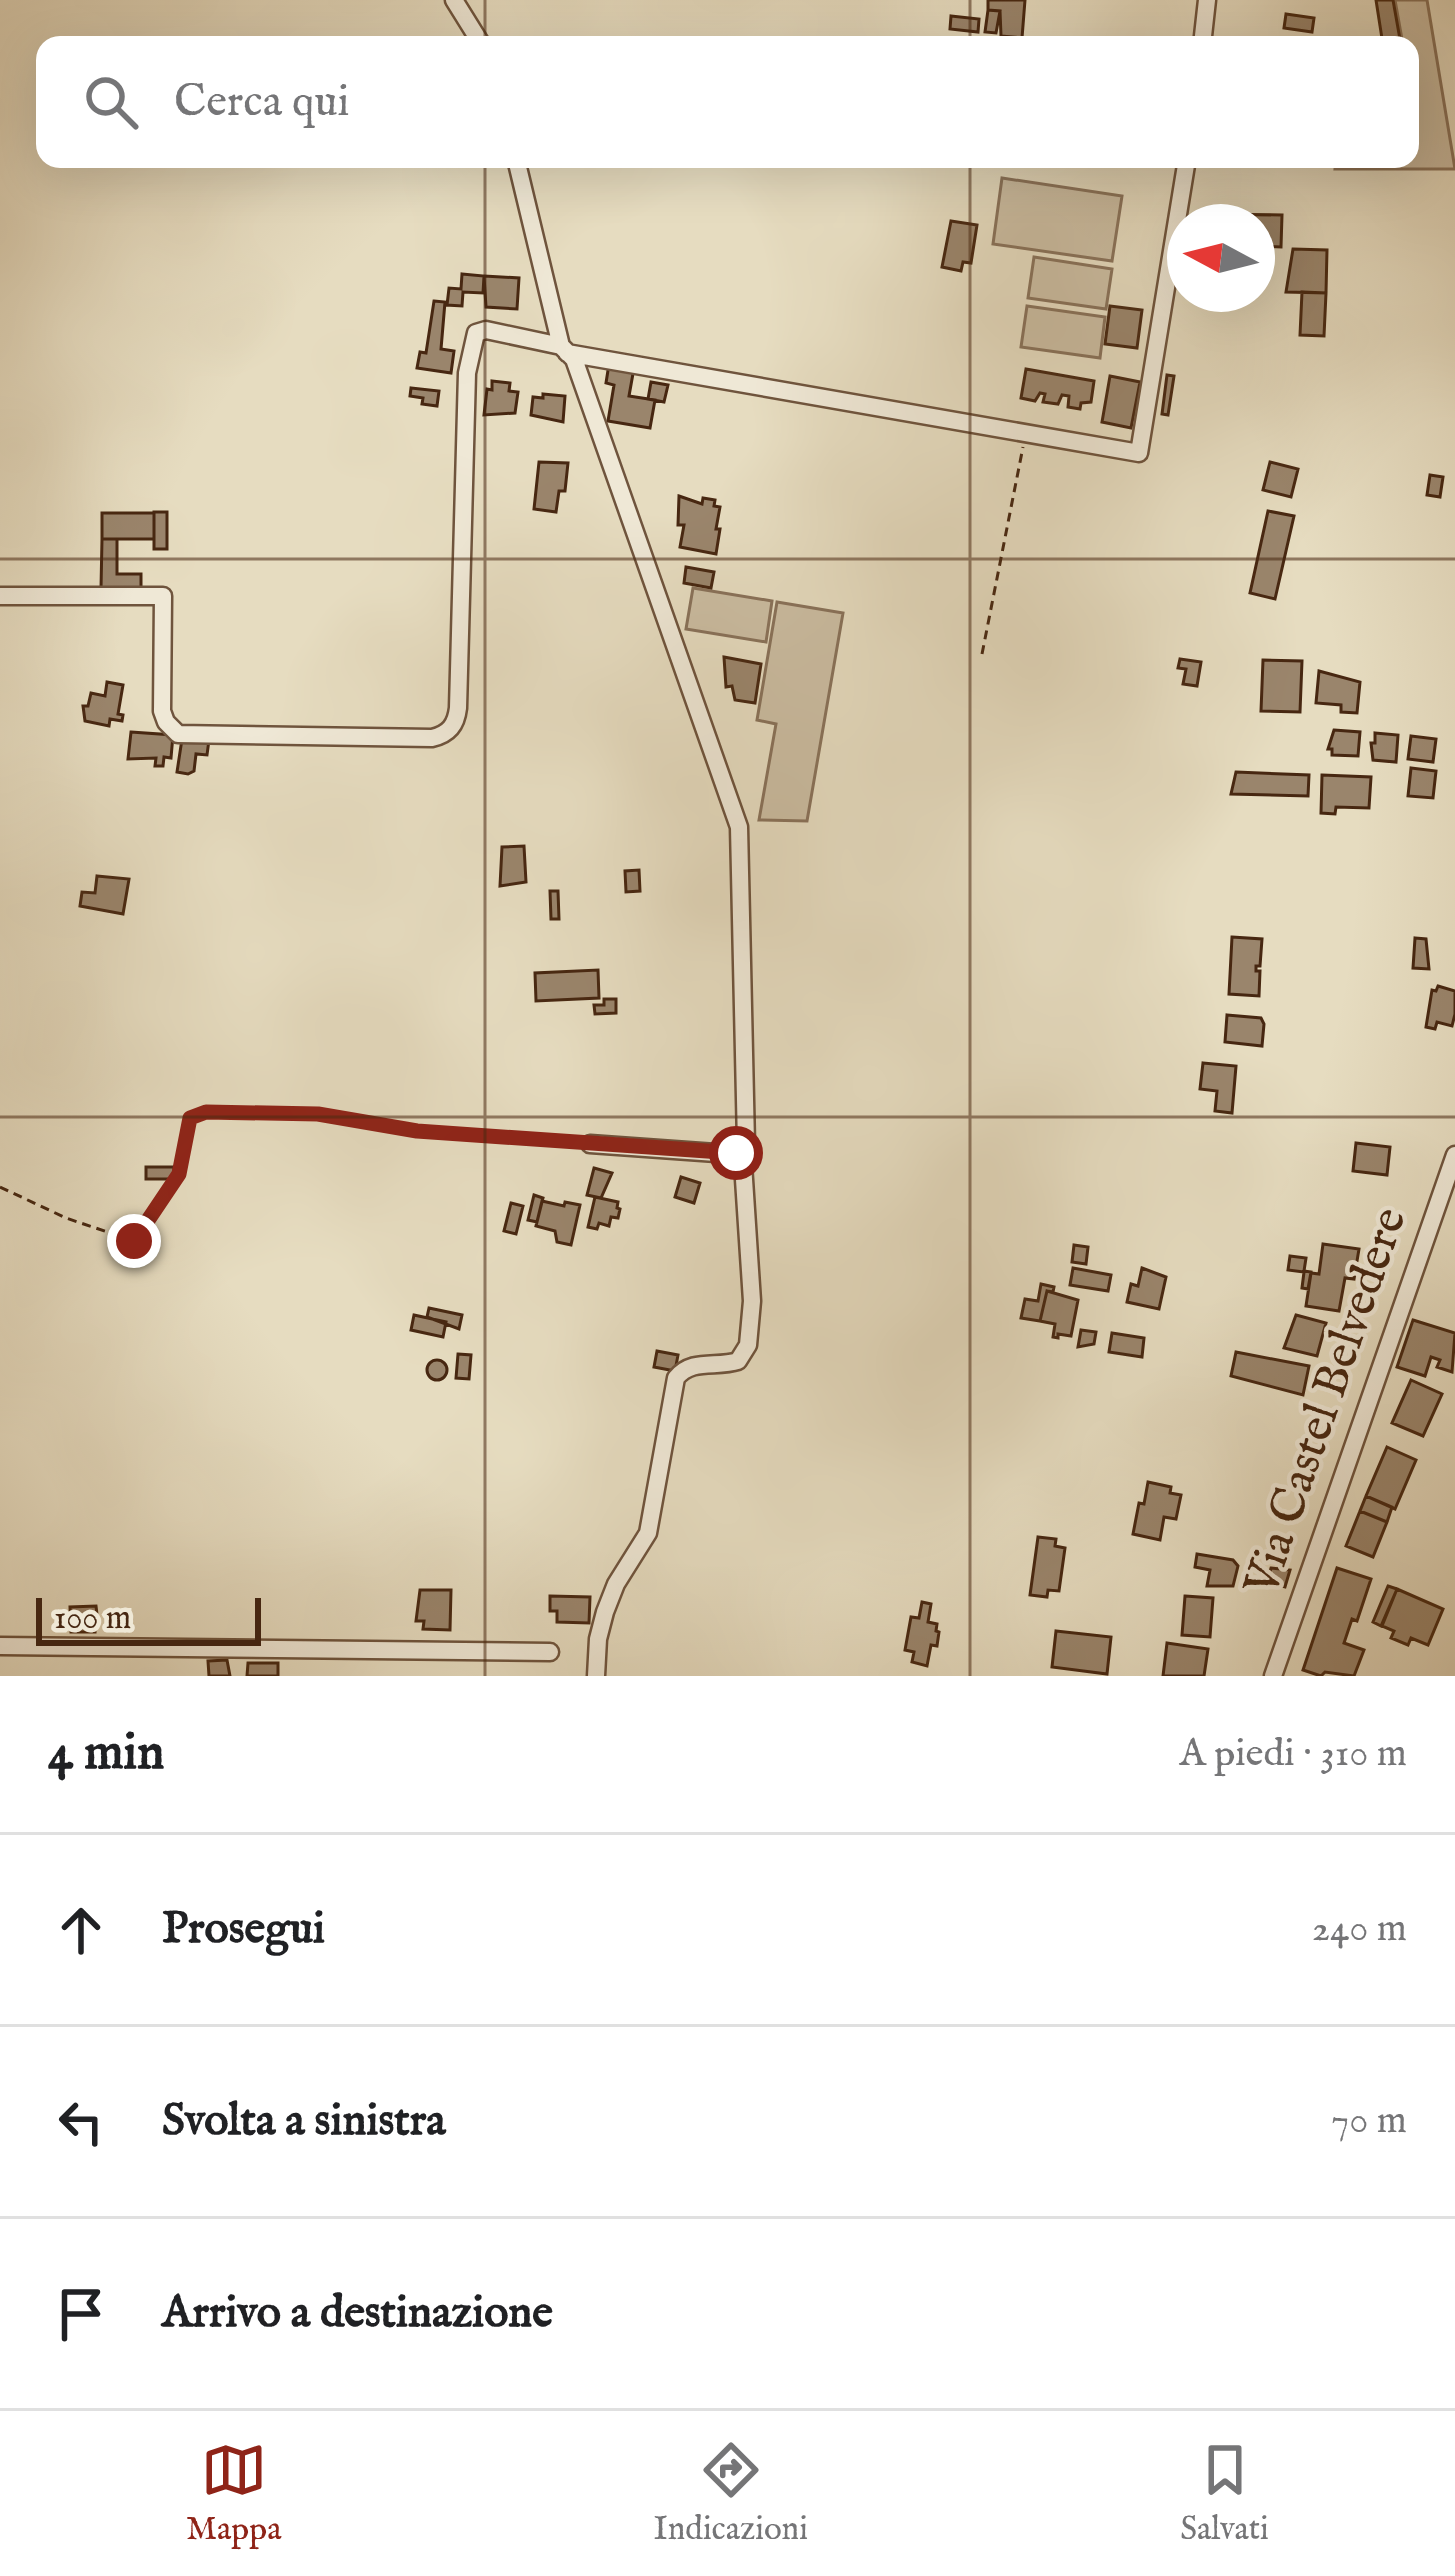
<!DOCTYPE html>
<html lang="it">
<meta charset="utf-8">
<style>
body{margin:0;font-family:"IM FELL English",serif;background:#f2f2f2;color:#202124}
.compass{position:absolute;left:1167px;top:204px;width:108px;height:108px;border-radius:50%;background:#fff;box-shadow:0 12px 48px #0002;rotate:277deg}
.scale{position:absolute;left:36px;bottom:30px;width:225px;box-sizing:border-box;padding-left:12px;border:6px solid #472711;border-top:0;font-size:33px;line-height:42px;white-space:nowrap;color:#472711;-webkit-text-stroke:9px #efe8d6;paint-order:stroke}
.stop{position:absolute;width:36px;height:36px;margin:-27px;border:9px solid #8f2418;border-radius:50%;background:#fff}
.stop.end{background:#8f2418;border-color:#fff;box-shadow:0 3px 12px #0008}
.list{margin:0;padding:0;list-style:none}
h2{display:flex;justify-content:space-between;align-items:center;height:156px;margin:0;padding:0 48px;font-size:51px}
h2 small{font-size:39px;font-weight:400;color:#757577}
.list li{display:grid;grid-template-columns:78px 1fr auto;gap:36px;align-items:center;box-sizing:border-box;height:192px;padding:0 48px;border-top:3px solid #e0e0e0}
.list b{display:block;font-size:45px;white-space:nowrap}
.list em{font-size:39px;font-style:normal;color:#757577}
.icon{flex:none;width:66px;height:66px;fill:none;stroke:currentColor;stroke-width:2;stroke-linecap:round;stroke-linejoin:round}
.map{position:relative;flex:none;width:1455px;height:1676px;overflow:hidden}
.search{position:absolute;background:#fff;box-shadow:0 12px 48px #0002;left:36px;right:36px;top:36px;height:132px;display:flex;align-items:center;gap:30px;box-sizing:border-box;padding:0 42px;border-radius:24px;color:#757577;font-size:45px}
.sheet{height:732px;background:#fff}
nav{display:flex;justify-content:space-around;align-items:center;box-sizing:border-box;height:168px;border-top:3px solid #e0e0e0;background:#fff;font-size:33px;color:#757577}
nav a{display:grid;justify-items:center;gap:6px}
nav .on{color:#8f2418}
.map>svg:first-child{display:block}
.green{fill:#cbbda2;stroke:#89725a;stroke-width:3}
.building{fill:#9a856c;stroke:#472711;stroke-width:3}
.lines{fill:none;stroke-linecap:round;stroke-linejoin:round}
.minor-casing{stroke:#6f543d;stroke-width:21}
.path{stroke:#472711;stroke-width:3;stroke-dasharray:9 6;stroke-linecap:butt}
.minor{stroke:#efe8d6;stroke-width:16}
.route{stroke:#8f2418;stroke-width:15}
.grid{fill:none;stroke:#472711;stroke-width:3;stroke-opacity:0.55}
.labels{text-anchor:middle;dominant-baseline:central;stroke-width:9;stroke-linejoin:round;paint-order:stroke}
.street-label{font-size:48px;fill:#472711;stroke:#efe8d6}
</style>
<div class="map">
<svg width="1455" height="1676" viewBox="0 0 1455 1676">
<rect width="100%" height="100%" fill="#e6dcc0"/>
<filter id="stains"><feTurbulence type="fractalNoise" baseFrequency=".00167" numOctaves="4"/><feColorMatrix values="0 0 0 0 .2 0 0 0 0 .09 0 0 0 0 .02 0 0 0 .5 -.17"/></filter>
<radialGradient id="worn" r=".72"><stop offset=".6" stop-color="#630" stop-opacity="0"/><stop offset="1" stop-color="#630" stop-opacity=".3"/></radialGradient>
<!-- green -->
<path class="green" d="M 1395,0 L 1427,0 L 1455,169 L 1335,169 L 1336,159 L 1410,159 L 1410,45 L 1403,45 Z
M 1002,178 L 1122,196 L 1112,261 L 993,244 Z
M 1034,257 L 1112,269 L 1106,309 L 1028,298 Z
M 1027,306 L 1105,317 L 1100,358 L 1021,347 Z
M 693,588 L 772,601 L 766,642 L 686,629 Z
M 777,602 L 843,613 L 807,821 L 759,820 L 776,724 L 757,720 Z"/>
<!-- building -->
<path class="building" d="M 988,0 L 1025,0 L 1022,38 L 1001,36 L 1000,11 L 988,10 Z
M 1376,0 L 1393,0 L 1401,45 L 1383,45 Z
M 988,10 L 1000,11 L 996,33 L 985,32 Z
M 1286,14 L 1314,18 L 1312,32 L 1284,28 Z
M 951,16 L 979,19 L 978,32 L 950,29 Z
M 1202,214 L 1282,215 L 1281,247 L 1257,246 L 1257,222 L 1202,222 Z
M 951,221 L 977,225 L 971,263 L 963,262 L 961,271 L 942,267 Z
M 1293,249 L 1327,250 L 1326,293 L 1286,292 Z
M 462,274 L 484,276 L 483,293 L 463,292 L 462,306 L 447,305 L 449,288 L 461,289 Z
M 484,276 L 519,278 L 517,309 L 486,307 Z
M 1302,292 L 1326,293 L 1324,336 L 1300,335 Z
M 434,301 L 445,302 L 441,349 L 454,351 L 451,373 L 417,368 L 420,352 L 426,353 Z
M 1110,306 L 1142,310 L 1137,348 L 1105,344 Z
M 609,364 L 634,368 L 629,396 L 655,400 L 650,428 L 608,421 L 614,385 L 606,383 Z
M 1026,369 L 1094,381 L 1091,402 L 1081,403 L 1080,409 L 1068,407 L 1069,396 L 1062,395 L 1058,404 L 1043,402 L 1045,394 L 1040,393 L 1035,401 L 1021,398 Z
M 1167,375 L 1174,376 L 1168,415 L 1162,414 Z
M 1110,376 L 1140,382 L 1131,428 L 1102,422 Z
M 492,381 L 510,383 L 509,391 L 518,392 L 515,413 L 484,415 L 487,389 L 492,390 Z
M 651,382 L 668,385 L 664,402 L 648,399 Z
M 411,388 L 439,391 L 437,406 L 422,404 L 423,398 L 410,396 Z
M 543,394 L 565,396 L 563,422 L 531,415 L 533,397 L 543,398 Z
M 539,462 L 568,463 L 565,491 L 559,491 L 556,512 L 534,509 Z
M 1270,462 L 1298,469 L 1291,497 L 1263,490 Z
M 1430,475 L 1443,477 L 1440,497 L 1427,495 Z
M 679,496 L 702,504 L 703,498 L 715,500 L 714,506 L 720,507 L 716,529 L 720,529 L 716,554 L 680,547 L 684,525 L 678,525 Z
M 1268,511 L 1294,516 L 1275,599 L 1250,593 Z
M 154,512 L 167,512 L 167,549 L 154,549 Z
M 102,513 L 154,513 L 154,539 L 102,539 Z
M 102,539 L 117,539 L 117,574 L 141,574 L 141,588 L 101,588 Z
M 686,567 L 714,572 L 711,588 L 684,583 Z
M 724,657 L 761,664 L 755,703 L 735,700 L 732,686 L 726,687 Z
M 1180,659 L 1201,662 L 1197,686 L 1183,684 L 1186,669 L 1178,668 Z
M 1263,660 L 1302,661 L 1300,712 L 1261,711 Z
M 1319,671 L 1360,682 L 1357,713 L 1341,712 L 1341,705 L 1316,703 Z
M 107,682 L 123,685 L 118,714 L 123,715 L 122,721 L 110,719 L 109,726 L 85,721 L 83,706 L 88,706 L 91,693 L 105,696 Z
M 1334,730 L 1360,732 L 1358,756 L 1332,755 L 1332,749 L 1328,749 Z
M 131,732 L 173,735 L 171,758 L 164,757 L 163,766 L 155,766 L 156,758 L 128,759 Z
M 1375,733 L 1398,735 L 1396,762 L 1373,760 L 1371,743 L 1375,743 Z
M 1411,736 L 1436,739 L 1433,762 L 1408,759 Z
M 182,739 L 209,740 L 207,755 L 196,754 L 194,771 L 188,774 L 177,772 Z
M 1411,768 L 1436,771 L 1433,798 L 1408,796 Z
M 1236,772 L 1309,775 L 1308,796 L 1231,794 Z
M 1322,775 L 1371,777 L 1369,808 L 1336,807 L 1335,814 L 1321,813 Z
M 524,846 L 526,882 L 500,886 L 502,847 Z
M 639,870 L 640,891 L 626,892 L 625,871 Z
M 97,876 L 129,879 L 123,914 L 80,906 L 82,892 L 95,893 Z
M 550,891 L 558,891 L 559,919 L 551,919 Z
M 1232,937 L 1262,939 L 1260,966 L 1256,966 L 1256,971 L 1260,971 L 1259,996 L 1229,994 Z
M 1415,938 L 1426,939 L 1429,969 L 1413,968 Z
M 598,970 L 599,998 L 536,1001 L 535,973 Z
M 1438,986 L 1455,991 L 1455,1014 L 1452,1026 L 1437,1022 L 1435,1029 L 1426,1027 L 1432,990 L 1436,991 Z
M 604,999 L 616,999 L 616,1013 L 595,1014 L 594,1005 L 604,1005 Z
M 1227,1015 L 1261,1018 L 1264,1024 L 1262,1046 L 1225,1042 Z
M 1203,1063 L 1236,1066 L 1232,1113 L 1215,1111 L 1217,1091 L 1200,1089 Z
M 1356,1143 L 1390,1147 L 1387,1175 L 1353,1171 Z
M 146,1167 L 174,1167 L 174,1179 L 146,1179 Z
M 594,1168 L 612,1173 L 601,1198 L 587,1195 Z
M 681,1177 L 700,1183 L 694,1203 L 675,1197 Z
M 534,1195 L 543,1198 L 537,1222 L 528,1220 Z
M 595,1197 L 618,1202 L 617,1208 L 620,1209 L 618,1218 L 611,1217 L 609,1226 L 599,1223 L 597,1229 L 588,1227 Z
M 542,1201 L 564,1206 L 565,1202 L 580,1205 L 571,1245 L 557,1242 L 555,1231 L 536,1226 Z
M 511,1203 L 523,1206 L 516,1234 L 504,1231 Z
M 1323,1244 L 1359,1249 L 1354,1279 L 1345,1278 L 1339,1311 L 1306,1306 L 1311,1273 L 1319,1274 Z
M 1074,1245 L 1088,1247 L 1086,1264 L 1072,1262 Z
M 1290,1256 L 1306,1258 L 1304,1271 L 1311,1272 L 1308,1289 L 1302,1288 L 1304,1272 L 1288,1270 Z
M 1073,1268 L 1111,1275 L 1108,1291 L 1070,1285 Z
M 1142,1268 L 1166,1277 L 1159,1309 L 1127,1302 L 1131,1284 L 1138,1286 Z
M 1041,1284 L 1054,1287 L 1053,1292 L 1047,1291 L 1040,1321 L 1021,1318 L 1025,1299 L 1038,1301 Z
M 1047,1291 L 1078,1300 L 1071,1336 L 1058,1334 L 1058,1338 L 1053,1337 L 1055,1324 L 1040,1321 Z
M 429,1308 L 462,1315 L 459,1329 L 427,1317 Z
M 414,1315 L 446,1322 L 443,1337 L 411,1330 Z
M 1296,1315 L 1326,1323 L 1317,1356 L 1284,1348 Z
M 1413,1320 L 1455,1333 L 1452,1372 L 1437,1367 L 1440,1360 L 1431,1357 L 1425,1376 L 1397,1367 Z
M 1081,1330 L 1096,1332 L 1094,1344 L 1078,1347 Z
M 1112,1333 L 1144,1338 L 1142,1357 L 1109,1352 Z
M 657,1351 L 678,1355 L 675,1371 L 654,1367 Z
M 1236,1352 L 1309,1366 L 1303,1395 L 1231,1376 Z
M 458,1354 L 471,1355 L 469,1379 L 456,1378 Z
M427 1370a10 10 0 1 1 20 0a10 10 0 1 1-20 0Z
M 1411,1380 L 1442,1394 L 1423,1436 L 1392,1423 Z
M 1387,1447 L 1416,1460 L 1395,1509 L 1366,1496 Z
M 1148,1482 L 1171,1487 L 1170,1493 L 1181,1495 L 1176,1519 L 1164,1517 L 1160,1540 L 1133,1534 L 1139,1503 L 1144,1504 Z
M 1366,1496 L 1392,1507 L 1387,1522 L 1360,1511 Z
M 1360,1511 L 1387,1522 L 1373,1557 L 1346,1546 Z
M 1038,1537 L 1056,1539 L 1055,1546 L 1065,1548 L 1059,1591 L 1048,1590 L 1047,1597 L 1030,1595 Z
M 1197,1554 L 1233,1560 L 1238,1566 L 1233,1586 L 1207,1586 L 1210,1570 L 1195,1567 Z
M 1271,1568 L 1290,1570 L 1285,1587 L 1267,1582 Z
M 1337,1568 L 1371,1579 L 1357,1621 L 1352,1619 L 1344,1643 L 1364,1650 L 1354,1676 L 1325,1672 L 1321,1676 L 1303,1670 Z
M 1388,1586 L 1397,1589 L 1381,1626 L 1373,1622 Z
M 1397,1589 L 1443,1609 L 1428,1645 L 1411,1638 L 1408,1645 L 1391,1638 L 1394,1631 L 1382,1626 Z
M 420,1590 L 451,1590 L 450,1630 L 423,1629 L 424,1621 L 416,1621 Z
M 550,1596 L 590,1597 L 589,1623 L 557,1622 L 557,1611 L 550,1611 Z
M 1185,1596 L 1213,1598 L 1210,1637 L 1182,1635 Z
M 922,1602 L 931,1604 L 928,1622 L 937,1624 L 936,1631 L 939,1632 L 937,1646 L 931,1645 L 927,1666 L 912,1662 L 914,1652 L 905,1650 L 911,1617 L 919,1618 Z
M 96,1606 L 98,1623 L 95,1623 L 95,1632 L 71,1632 L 70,1607 Z
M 1056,1631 L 1111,1637 L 1107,1674 L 1052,1667 Z
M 1167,1643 L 1208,1649 L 1204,1676 L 1163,1676 Z
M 227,1660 L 230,1676 L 209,1676 L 208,1661 Z
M 248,1663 L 278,1663 L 278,1676 L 247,1676 Z"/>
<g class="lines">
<defs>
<path id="minor" d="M 454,0 L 482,45
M 1202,45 L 1207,0
M 516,159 L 561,346 L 574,359 L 739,827 L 746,1144 L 742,1149 L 752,1301 L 748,1345 L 738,1361 C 716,1368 692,1358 676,1378 L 648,1533 L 616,1584 L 605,1612 L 598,1639 L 596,1676
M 567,353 L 1139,453 L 1187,159
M 0,596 L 163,596 L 162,711 L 166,722 L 178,734 L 432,738 C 449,734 456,725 458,708 L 467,373 L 476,333 L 486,330 L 561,346
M 590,1144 L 730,1154 L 742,1149
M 0,1646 L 550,1652
M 1273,1676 L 1455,1155"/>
</defs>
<!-- minor casing -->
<use href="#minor" class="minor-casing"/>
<!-- path -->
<path class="path" d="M 982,654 L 1023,447
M 0,1187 L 66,1218 L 134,1241 L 179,1175 L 188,1125 L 196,1113 L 318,1115 L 417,1131 L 576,1143"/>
<!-- minor -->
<use href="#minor" class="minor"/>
</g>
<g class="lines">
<!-- route -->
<path class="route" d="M 134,1241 L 179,1174 L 190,1118 L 206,1112 L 318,1114 L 417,1131 L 736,1153"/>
</g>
<!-- grid -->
<path class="grid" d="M 485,0 L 485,45M 970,0 L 970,45M 485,159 L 485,1676M 970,159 L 970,1676M 0,559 L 1455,559M 0,1117 L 1455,1117"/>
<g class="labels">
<!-- street labels -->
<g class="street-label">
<text transform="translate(1327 1402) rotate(-71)">Via Castel Belvedere</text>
</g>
</g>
<rect width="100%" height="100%" filter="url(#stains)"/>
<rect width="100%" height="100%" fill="url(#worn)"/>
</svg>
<svg class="compass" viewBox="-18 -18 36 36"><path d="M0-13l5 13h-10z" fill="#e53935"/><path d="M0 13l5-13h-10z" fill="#757577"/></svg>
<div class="scale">100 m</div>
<div class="stop" style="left:736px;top:1153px"></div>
<div class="stop end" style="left:134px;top:1241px"></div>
<div class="search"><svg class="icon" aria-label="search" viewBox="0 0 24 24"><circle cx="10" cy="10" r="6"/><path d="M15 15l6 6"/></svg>Cerca qui</div>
</div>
<section class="sheet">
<h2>4 min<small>A piedi · 310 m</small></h2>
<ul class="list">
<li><svg class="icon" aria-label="ahead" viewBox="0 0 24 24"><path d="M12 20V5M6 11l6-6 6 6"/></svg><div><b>Prosegui</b></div><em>240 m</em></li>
<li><svg class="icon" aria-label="left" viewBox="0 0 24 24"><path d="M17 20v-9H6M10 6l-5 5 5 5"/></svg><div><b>Svolta a sinistra</b></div><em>70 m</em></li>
<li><svg class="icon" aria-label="arrive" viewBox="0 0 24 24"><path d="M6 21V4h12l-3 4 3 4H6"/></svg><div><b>Arrivo a destinazione</b></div></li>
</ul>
</section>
<nav>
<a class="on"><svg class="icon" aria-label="map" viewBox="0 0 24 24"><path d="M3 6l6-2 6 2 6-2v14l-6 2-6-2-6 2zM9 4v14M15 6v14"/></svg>Mappa</a>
<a><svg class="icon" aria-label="directions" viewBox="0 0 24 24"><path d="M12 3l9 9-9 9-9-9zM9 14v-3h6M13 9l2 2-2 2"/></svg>Indicazioni</a>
<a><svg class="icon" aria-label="saved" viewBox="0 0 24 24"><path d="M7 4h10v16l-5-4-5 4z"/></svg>Salvati</a>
</nav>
